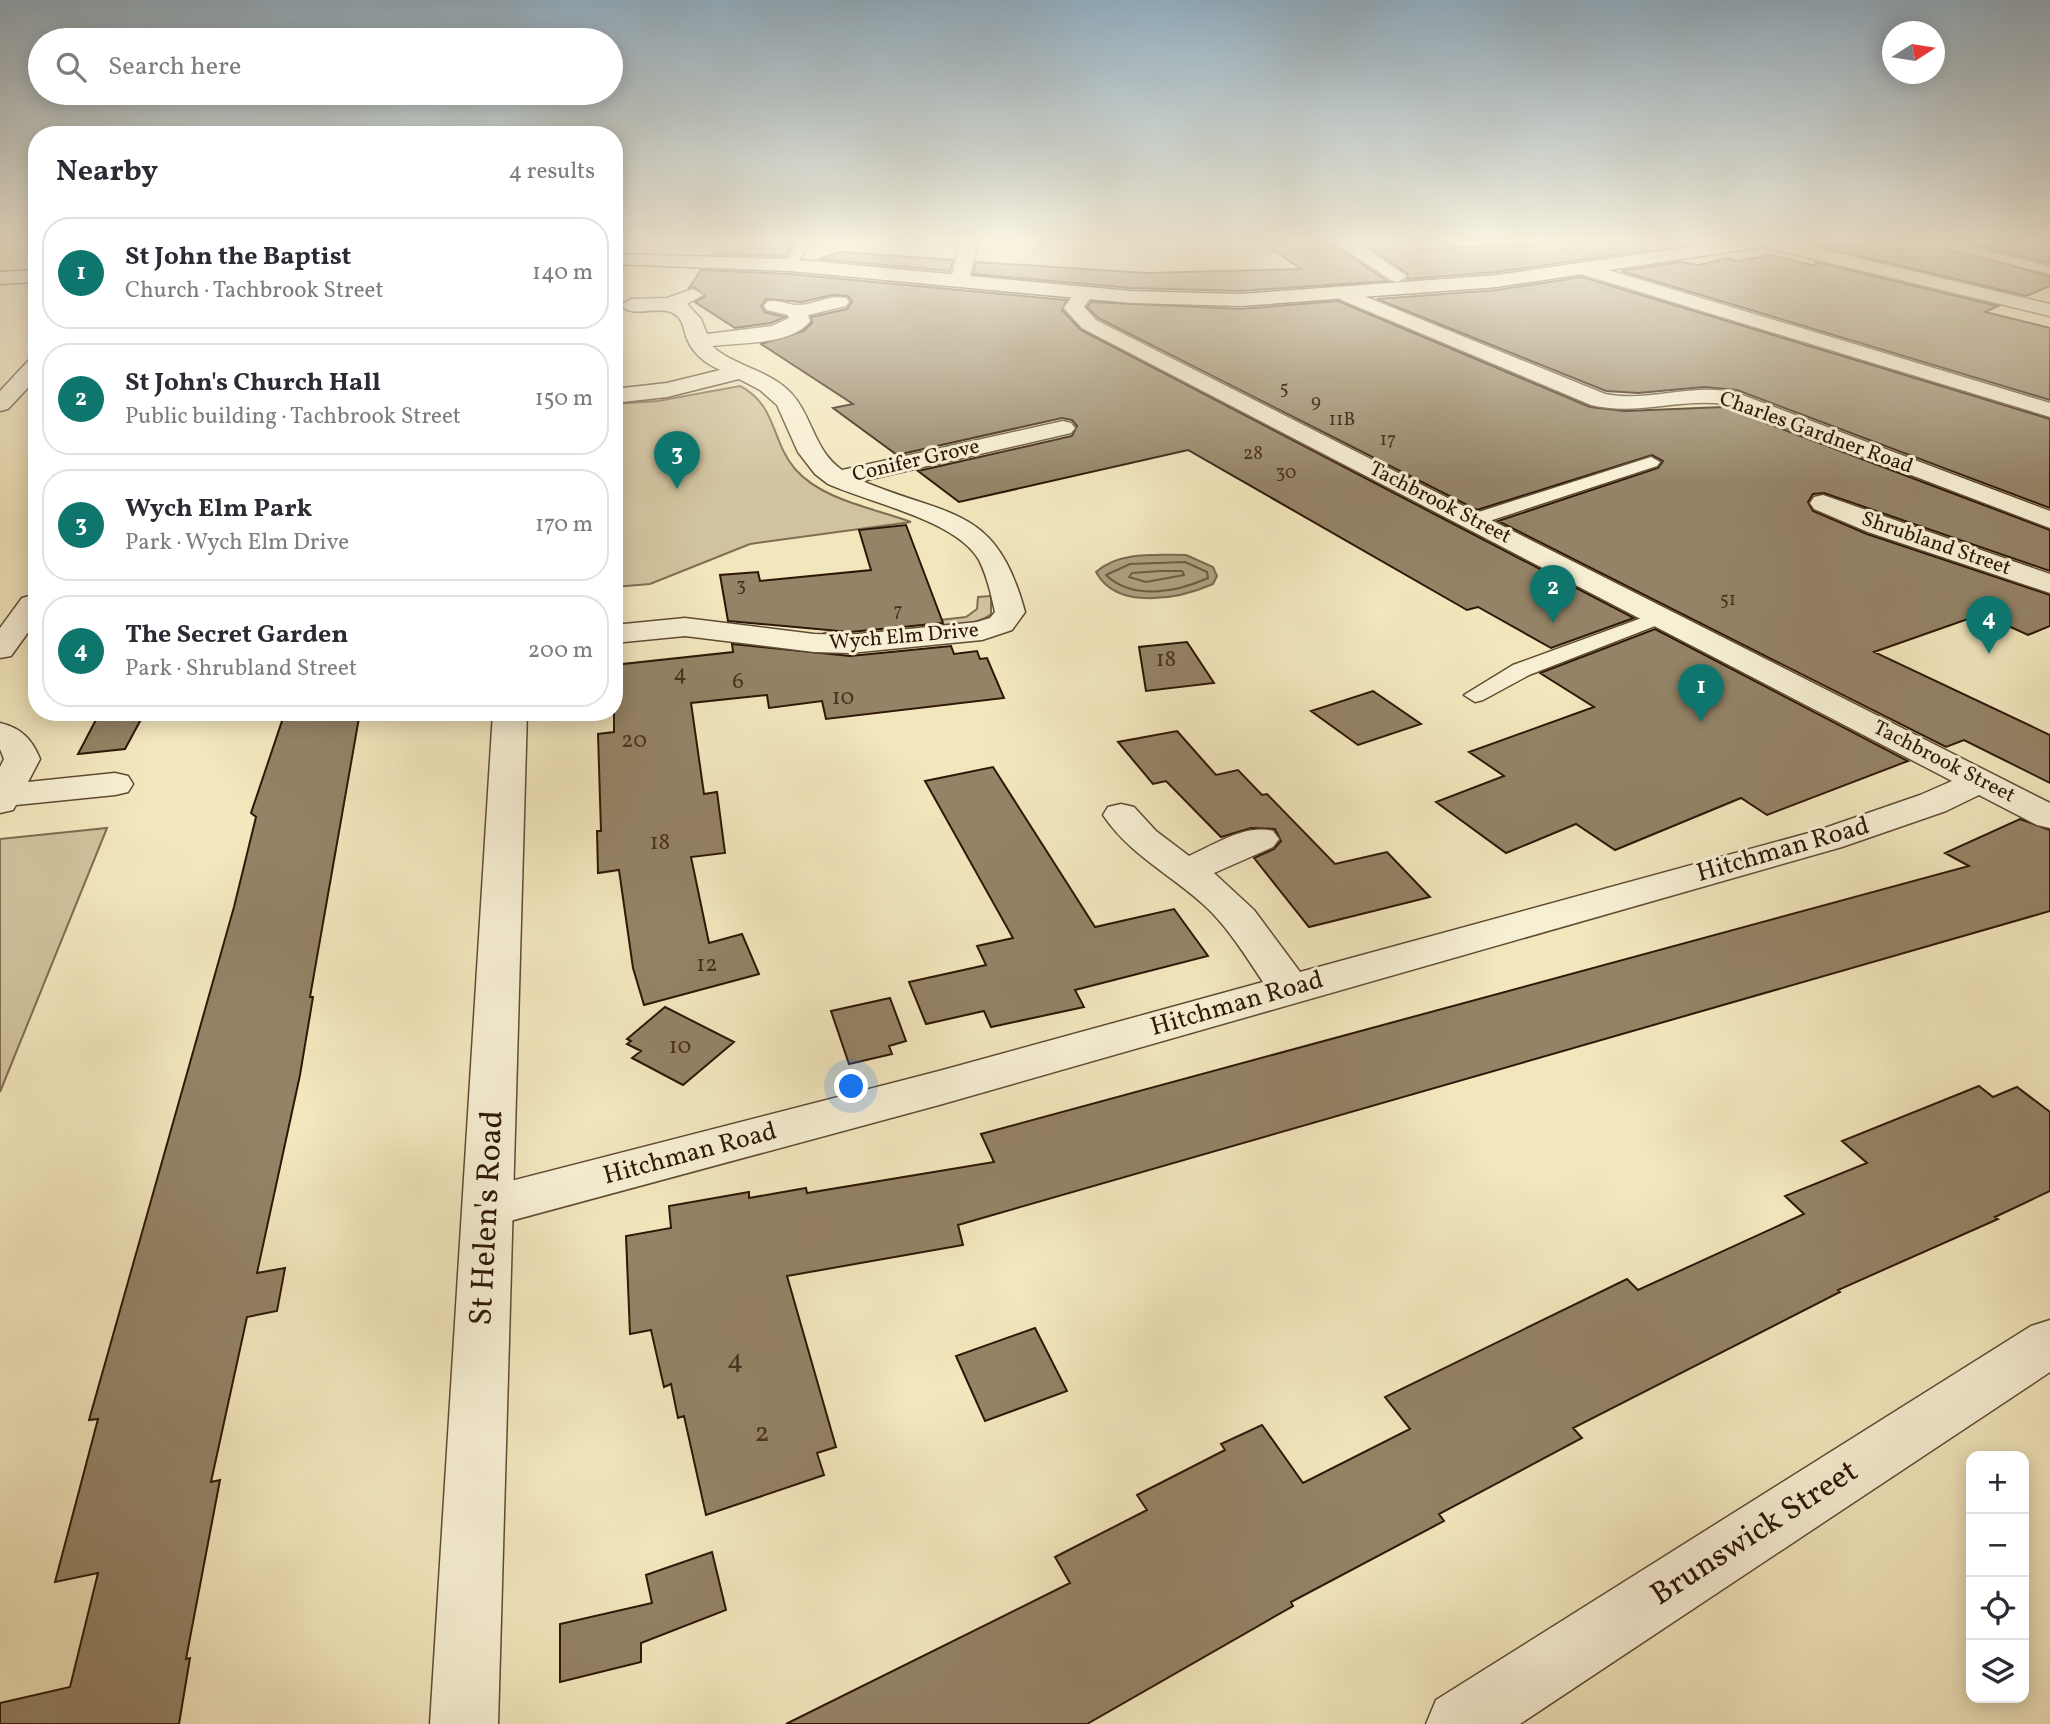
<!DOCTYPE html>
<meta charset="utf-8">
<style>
body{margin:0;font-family:Vollkorn,serif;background:#f7f7f7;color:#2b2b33}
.controls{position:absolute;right:21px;bottom:21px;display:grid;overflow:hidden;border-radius:14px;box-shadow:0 4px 18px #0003}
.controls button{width:63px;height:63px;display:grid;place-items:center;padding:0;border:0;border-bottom:2px solid #e1e1e2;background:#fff;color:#2b2b33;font:35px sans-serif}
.compass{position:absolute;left:1882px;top:21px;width:63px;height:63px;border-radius:50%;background:#fff;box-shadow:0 4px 18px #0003;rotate:78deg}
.you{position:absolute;left:852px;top:1087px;width:24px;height:24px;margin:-18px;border:5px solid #fff;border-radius:50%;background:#1a73e8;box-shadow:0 0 0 10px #1a73e833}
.badge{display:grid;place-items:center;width:46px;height:46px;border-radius:50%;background:#0f766e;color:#fff;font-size:23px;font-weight:700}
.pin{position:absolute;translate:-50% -58px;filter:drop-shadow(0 2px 4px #0008)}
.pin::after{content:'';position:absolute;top:37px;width:24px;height:21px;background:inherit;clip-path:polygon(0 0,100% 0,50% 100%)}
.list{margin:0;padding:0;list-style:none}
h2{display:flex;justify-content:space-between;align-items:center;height:91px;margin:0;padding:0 28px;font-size:30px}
h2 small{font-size:23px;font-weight:400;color:#7c7c81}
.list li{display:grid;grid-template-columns:46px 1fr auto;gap:21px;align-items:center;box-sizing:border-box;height:112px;margin:0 14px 14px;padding:0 14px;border:2px solid #e1e1e2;border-radius:28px}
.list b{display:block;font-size:26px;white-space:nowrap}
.list p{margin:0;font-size:23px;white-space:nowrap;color:#7c7c81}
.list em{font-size:23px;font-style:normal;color:#7c7c81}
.icon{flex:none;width:38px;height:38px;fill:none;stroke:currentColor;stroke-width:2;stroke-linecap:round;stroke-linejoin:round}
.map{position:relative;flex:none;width:2050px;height:1724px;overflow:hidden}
.search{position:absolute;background:#fff;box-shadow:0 4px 18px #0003;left:28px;top:28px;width:595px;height:77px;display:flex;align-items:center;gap:18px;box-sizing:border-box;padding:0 24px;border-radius:38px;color:#7c7c81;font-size:26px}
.panel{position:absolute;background:#fff;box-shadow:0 4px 18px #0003;left:28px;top:126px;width:595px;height:595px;border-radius:28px}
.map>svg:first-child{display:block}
.green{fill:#d1c39e;stroke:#806d52;stroke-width:2}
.water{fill:#afa07f;stroke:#7b694f;stroke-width:2}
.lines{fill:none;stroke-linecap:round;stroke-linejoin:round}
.shore{stroke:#6e5c43;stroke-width:2}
.building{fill:#948366;stroke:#2e1707;stroke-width:2}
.service-casing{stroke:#5f4b34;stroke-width:3}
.minor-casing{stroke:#5f4b34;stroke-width:3}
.tertiary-casing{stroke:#5f4b34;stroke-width:3}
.secondary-casing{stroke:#2e1707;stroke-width:3}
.service{fill:#f7efd4;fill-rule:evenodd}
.minor{fill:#f7efd4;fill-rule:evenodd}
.tertiary{fill:#f7efd4;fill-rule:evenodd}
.secondary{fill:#f7efd4;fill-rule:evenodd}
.labels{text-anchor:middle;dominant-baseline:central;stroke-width:6;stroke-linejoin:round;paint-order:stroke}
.far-number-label{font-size:19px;fill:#48321f}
.far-street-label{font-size:21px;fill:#2e1707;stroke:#f7efd4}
.number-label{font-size:23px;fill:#48321f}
.street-label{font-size:26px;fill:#2e1707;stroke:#f7efd4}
.near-number-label{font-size:28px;fill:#48321f}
.near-street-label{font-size:32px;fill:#2e1707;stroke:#f7efd4}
</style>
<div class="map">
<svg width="2050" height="1724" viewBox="0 0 2050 1724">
<rect width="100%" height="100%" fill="#f2e6bd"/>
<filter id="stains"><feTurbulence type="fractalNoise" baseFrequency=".00286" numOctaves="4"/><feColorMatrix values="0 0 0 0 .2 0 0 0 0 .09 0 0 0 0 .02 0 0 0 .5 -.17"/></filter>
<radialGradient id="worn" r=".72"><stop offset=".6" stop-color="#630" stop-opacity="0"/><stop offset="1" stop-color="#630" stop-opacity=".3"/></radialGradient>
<!-- green -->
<path class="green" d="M 740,386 C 777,405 771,441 795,469 C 822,500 873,508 911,522 L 750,544 L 650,584 L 614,587 L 614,404 L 658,401 Z
M 991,596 L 991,614 C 972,633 854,635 823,636 L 824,633 L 966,617 L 977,609 L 978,597 Z
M 107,828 L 0,1092 L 0,839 Z"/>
<!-- water -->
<path class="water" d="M 1186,555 L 1213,567 L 1217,576 L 1213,584 C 1179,599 1117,611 1096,572 C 1119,551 1156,555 1186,555 Z"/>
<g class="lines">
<!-- shore -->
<path class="shore" d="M 1185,562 L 1207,572 L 1208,578 C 1177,592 1133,601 1106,575 L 1130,564 Z
M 1160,571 L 1182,571 L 1184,575 L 1146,582 L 1129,577 L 1132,573 Z"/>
</g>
<!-- building -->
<path class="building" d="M 721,241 L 796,241 L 786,256 L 712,254 Z
M 1260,241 L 1329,241 L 1387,281 L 1240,291 L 1131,288 L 973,274 L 976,262 L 1146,273 L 1301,269 Z
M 1359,241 L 1422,241 L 1422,249 L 1625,241 L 1649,250 L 1497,272 L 1407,279 L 1408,274 Z
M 1818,241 L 1919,241 L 2050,276 L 2050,286 L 2026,296 L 1818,246 Z
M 1957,241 L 2050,241 L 2050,263 Z
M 842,252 L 953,260 L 950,271 L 818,259 Z
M 1770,255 L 1816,266 L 1816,262 L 1998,306 L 1985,312 L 2050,328 L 2050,400 L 1621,271 L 1680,262 L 1699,265 L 1726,258 L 1738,261 Z
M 701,270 L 790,274 L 1067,300 L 1062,310 L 1081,330 L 1634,618 L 1551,648 L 1478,607 L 1467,610 L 1188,450 L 959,502 L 918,471 L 1072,436 L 1077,426 L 1072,420 L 1062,418 L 897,455 L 833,408 L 853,404 L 761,344 L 803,331 L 812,323 L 811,317 L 847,309 L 852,302 L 848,296 L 833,295 L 801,302 L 766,299 L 761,306 L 765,312 L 785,317 L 771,323 L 735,328 L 695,302 L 705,296 L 694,287 L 689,288 Z
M 1582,277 L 2050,419 L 2050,508 L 1737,390 L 1704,387 L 1638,393 L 1606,391 L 1377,299 L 1497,290 Z
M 1338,301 L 1590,407 L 1625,411 L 1724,407 L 2050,530 L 2050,571 L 1824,493 L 1813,494 L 1808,502 L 1813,511 L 1867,534 L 2050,595 L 2050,626 L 2028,635 L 1982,614 L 1874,652 L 2050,735 L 2050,783 L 1964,740 L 1946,747 L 1498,521 L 1658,468 L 1663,461 L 1652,455 L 1477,510 L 1098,318 L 1087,307 L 1091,302 L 1240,309 Z
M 906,525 L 943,623 L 850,632 L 728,621 L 720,575 L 758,572 L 760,581 L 871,570 L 859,530 Z
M 1655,629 L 1908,761 L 1767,815 L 1741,798 L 1615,850 L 1576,824 L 1506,853 L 1436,802 L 1504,776 L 1469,752 L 1594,707 L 1540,673 Z
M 1187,642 L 1214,683 L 1146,691 L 1139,647 Z
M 732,644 L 850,656 L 951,646 L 954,654 L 977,651 L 980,659 L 987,658 L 1004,698 L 826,719 L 822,701 L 769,708 L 767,695 L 691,703 L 704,794 L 717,792 L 725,853 L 691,857 L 709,943 L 742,934 L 759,974 L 644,1005 L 633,968 L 619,870 L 598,873 L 597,831 L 601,831 L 598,734 L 614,732 L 614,665 L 733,652 Z
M 1373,691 L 1421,724 L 1358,745 L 1311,711 Z
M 100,712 L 145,712 L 125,749 L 78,754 Z
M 334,712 L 360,712 L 310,997 L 313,997 L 300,1075 L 257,1273 L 285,1268 L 277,1311 L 247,1317 L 211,1482 L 220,1480 L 186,1659 L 190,1658 L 179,1724 L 0,1724 L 0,1703 L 70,1687 L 98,1573 L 55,1582 L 98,1419 L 89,1420 L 234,907 L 256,817 L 251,813 L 283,718 Z
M 1177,731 L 1216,775 L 1238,770 L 1262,795 L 1267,794 L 1335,864 L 1387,852 L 1430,897 L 1309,927 L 1254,858 L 1274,849 L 1281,841 L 1275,829 L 1251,828 L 1221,837 L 1166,781 L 1153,784 L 1118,742 Z
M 993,767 L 1095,927 L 1174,909 L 1208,956 L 1075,990 L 1084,1007 L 991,1027 L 984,1011 L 926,1024 L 909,982 L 986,965 L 977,946 L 1013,938 L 925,781 Z
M 2020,819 L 2050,830 L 2050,911 L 958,1225 L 963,1245 L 787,1276 L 836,1447 L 817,1453 L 824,1475 L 706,1515 L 684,1416 L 678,1418 L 671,1384 L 664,1387 L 651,1330 L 630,1334 L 626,1236 L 671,1228 L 669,1206 L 749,1192 L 749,1198 L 806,1188 L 807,1193 L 994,1162 L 981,1134 L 1969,866 L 1945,853 Z
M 890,998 L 906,1041 L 889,1046 L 892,1054 L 849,1064 L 831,1011 Z
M 665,1007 L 734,1042 L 683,1085 L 632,1058 L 641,1051 L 627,1044 L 631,1041 L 627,1039 Z
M 1979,1086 L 1993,1097 L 2017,1087 L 2050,1112 L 2050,1191 L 1995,1217 L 1998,1219 L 1838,1290 L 1840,1292 L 1573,1428 L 1582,1438 L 1439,1514 L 1444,1521 L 1291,1602 L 1293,1606 L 1087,1724 L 786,1724 L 1070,1583 L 1055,1557 L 1147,1510 L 1137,1495 L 1225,1450 L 1221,1444 L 1262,1425 L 1303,1483 L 1410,1429 L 1385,1397 L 1627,1279 L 1638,1290 L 1804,1214 L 1785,1196 L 1867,1163 L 1842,1141 Z
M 1035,1328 L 1067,1391 L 985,1421 L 956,1356 Z
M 712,1552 L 726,1610 L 641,1643 L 641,1662 L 560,1682 L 560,1624 L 652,1603 L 646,1575 Z"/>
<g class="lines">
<defs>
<path id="service" d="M 799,241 L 811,241 L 794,268 L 786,268 L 784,265 Z
M 1921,241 L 1944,241 L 2050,266 L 2050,274 Z
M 1651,457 L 1660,462 L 1657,466 L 1480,524 L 1473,526 L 1464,520 L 1466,516 Z
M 1661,611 L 1671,617 L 1668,621 L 1529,675 L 1483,700 L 1475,702 L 1464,695 L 1513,665 Z"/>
<path id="minor" d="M 960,241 L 978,241 L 969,280 L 960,286 L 951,280 Z
M 1332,241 L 1354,241 L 1407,276 L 1398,282 L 1391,280 Z
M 1786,241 L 2050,304 L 2050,316 L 1760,246 L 1757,242 Z
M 1585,263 L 2050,403 L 2050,417 L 1578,273 L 1576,269 Z
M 1084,287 L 1094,293 L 1084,307 L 1096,320 L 2050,803 L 2050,828 L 2037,825 L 1979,795 L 1946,811 L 1842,847 L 939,1105 L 488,1227 L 470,1221 L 463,1207 L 470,1193 L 488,1187 L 939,1071 L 1263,982 C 1245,955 1228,927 1204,905 C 1170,874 1129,854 1103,815 L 1108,807 L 1121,804 L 1134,807 L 1156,831 L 1189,856 C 1214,845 1245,824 1273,831 L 1279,839 L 1273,847 L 1214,873 L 1254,910 L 1300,972 L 1816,831 L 1920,795 L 1952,781 L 1082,328 L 1064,308 L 1077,289 Z
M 1344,288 L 1605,394 C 1649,403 1693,382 1737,393 L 2050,511 L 2050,528 L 1725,404 C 1679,398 1637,416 1591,405 L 1337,298 L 1334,294 L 1337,290 Z
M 693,289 L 703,295 L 687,304 L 701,319 L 707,334 L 772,326 L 789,318 L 788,315 L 767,310 L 764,306 L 767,302 C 777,299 785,304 795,305 C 812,306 829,294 846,298 L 849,302 L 846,306 L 808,315 L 810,321 C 791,346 740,342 712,346 C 735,367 770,370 791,393 C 813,417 814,451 842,470 L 1063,421 L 1071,423 L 1075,428 L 1071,433 L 862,481 C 950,518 996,505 1025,612 L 1012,630 L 982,640 L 850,653 L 814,652 L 685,636 L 614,643 L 614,625 L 685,618 L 814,634 L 850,635 L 977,622 L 990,618 L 995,612 C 991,594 987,576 979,560 C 956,520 870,503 828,484 L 815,474 L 798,452 L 777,405 L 760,390 L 739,379 L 667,397 L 614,403 L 614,389 L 667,383 L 720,370 C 707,364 694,355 688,341 C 683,331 685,320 673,313 C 658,305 632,319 621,305 L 631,299 L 667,298 Z
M 37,359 L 37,378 L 8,409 L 0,411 L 0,391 L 29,360 Z
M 1823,495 L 2050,574 L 2050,593 L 1868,532 L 1814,509 L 1810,503 L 1814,497 Z
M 33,595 L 37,596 L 37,620 L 11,656 L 0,658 L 0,628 L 22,598 Z
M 0,723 C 21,728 32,739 40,759 L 28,782 L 115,773 L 128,776 L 133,784 L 128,792 L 115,795 L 16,805 L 13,810 L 0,813 L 0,767 L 4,759 L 0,749 Z"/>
<path id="tertiary" d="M 493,712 L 527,712 L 498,1724 L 430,1724 Z
M 2050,1320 L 2050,1372 L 1520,1724 L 1426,1724 L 1436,1700 L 2031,1326 Z"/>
<path id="secondary" d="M 1729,241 L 1777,241 L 1768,246 L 1497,287 L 1240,306 L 1131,303 L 790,271 L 614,264 L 614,254 L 790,259 L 1131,291 L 1240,294 L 1497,275 Z
M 37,270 L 37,282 L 0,284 L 0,272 Z"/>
</defs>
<!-- service casing -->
<use href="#service" class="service-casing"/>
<!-- minor casing -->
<use href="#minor" class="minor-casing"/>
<!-- tertiary casing -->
<use href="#tertiary" class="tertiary-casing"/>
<!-- secondary casing -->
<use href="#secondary" class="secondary-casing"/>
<!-- service -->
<use href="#service" class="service"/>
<!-- minor -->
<use href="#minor" class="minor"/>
<!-- tertiary -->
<use href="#tertiary" class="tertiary"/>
<!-- secondary -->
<use href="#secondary" class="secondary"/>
</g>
<!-- sky -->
<linearGradient id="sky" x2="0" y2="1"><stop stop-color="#91acbe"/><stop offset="0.5" stop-color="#f9f4e1"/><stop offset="1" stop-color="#f9f4e1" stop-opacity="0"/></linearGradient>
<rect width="2050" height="483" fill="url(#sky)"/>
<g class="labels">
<!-- far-number labels -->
<g class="far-number-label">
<text x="1284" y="389">5</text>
<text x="1316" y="402">9</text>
<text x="1342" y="420">11B</text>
<text x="1388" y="440">17</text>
<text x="1253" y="454">28</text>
<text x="1286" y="473">30</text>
<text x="741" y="586">3</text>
<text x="1728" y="600">51</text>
<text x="898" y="611">7</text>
</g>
<!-- far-street labels -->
<g class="far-street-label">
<text transform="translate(1816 433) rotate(20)">Charles Gardner Road</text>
<text transform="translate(916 461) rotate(-13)">Conifer Grove</text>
<text transform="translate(1440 503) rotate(27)">Tachbrook Street</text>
<text transform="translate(1936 544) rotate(19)">Shrubland Street</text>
<text transform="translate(904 637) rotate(-5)">Wych Elm Drive</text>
<text transform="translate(1944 762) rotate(27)">Tachbrook Street</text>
</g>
<!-- number labels -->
<g class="number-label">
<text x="1166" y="660">18</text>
<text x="680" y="674">4</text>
<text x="738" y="682">6</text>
<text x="843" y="698">10</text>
<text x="634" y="741">20</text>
<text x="660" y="843">18</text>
<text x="707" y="965">12</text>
<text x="680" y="1047">10</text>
</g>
<!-- street labels -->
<g class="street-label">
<text transform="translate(1783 850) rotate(-16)">Hitchman Road</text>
<text transform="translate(1237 1004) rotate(-16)">Hitchman Road</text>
<text transform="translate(690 1154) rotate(-15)">Hitchman Road</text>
</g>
<!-- near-number labels -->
<g class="near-number-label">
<text x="735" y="1360">4</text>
<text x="762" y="1433">2</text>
</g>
<!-- near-street labels -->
<g class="near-street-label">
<text transform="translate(488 1218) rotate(-87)">St Helen's Road</text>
<text transform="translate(1755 1534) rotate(-33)">Brunswick Street</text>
</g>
</g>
<rect width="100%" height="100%" filter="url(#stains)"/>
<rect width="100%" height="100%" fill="url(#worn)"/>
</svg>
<div class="controls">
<button>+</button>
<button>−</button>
<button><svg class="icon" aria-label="locate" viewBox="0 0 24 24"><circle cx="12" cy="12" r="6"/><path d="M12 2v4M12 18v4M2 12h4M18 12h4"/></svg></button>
<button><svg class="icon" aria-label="layers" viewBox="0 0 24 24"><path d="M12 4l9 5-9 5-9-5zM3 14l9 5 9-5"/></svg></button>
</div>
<svg class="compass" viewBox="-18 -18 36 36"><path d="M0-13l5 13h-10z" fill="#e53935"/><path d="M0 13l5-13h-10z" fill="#7c7c81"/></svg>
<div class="you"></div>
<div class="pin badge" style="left:1701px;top:722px">1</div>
<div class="pin badge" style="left:1553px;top:623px">2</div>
<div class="pin badge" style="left:677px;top:489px">3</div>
<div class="pin badge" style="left:1989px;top:654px">4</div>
<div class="search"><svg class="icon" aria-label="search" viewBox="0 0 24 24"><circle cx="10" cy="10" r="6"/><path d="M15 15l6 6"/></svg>Search here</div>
<section class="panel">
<h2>Nearby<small>4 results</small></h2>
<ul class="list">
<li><span class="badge">1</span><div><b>St John the Baptist</b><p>Church · Tachbrook Street</p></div><em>140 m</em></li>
<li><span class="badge">2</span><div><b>St John's Church Hall</b><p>Public building · Tachbrook Street</p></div><em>150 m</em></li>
<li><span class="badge">3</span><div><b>Wych Elm Park</b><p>Park · Wych Elm Drive</p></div><em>170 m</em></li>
<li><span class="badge">4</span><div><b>The Secret Garden</b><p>Park · Shrubland Street</p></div><em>200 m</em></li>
</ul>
</section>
</div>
